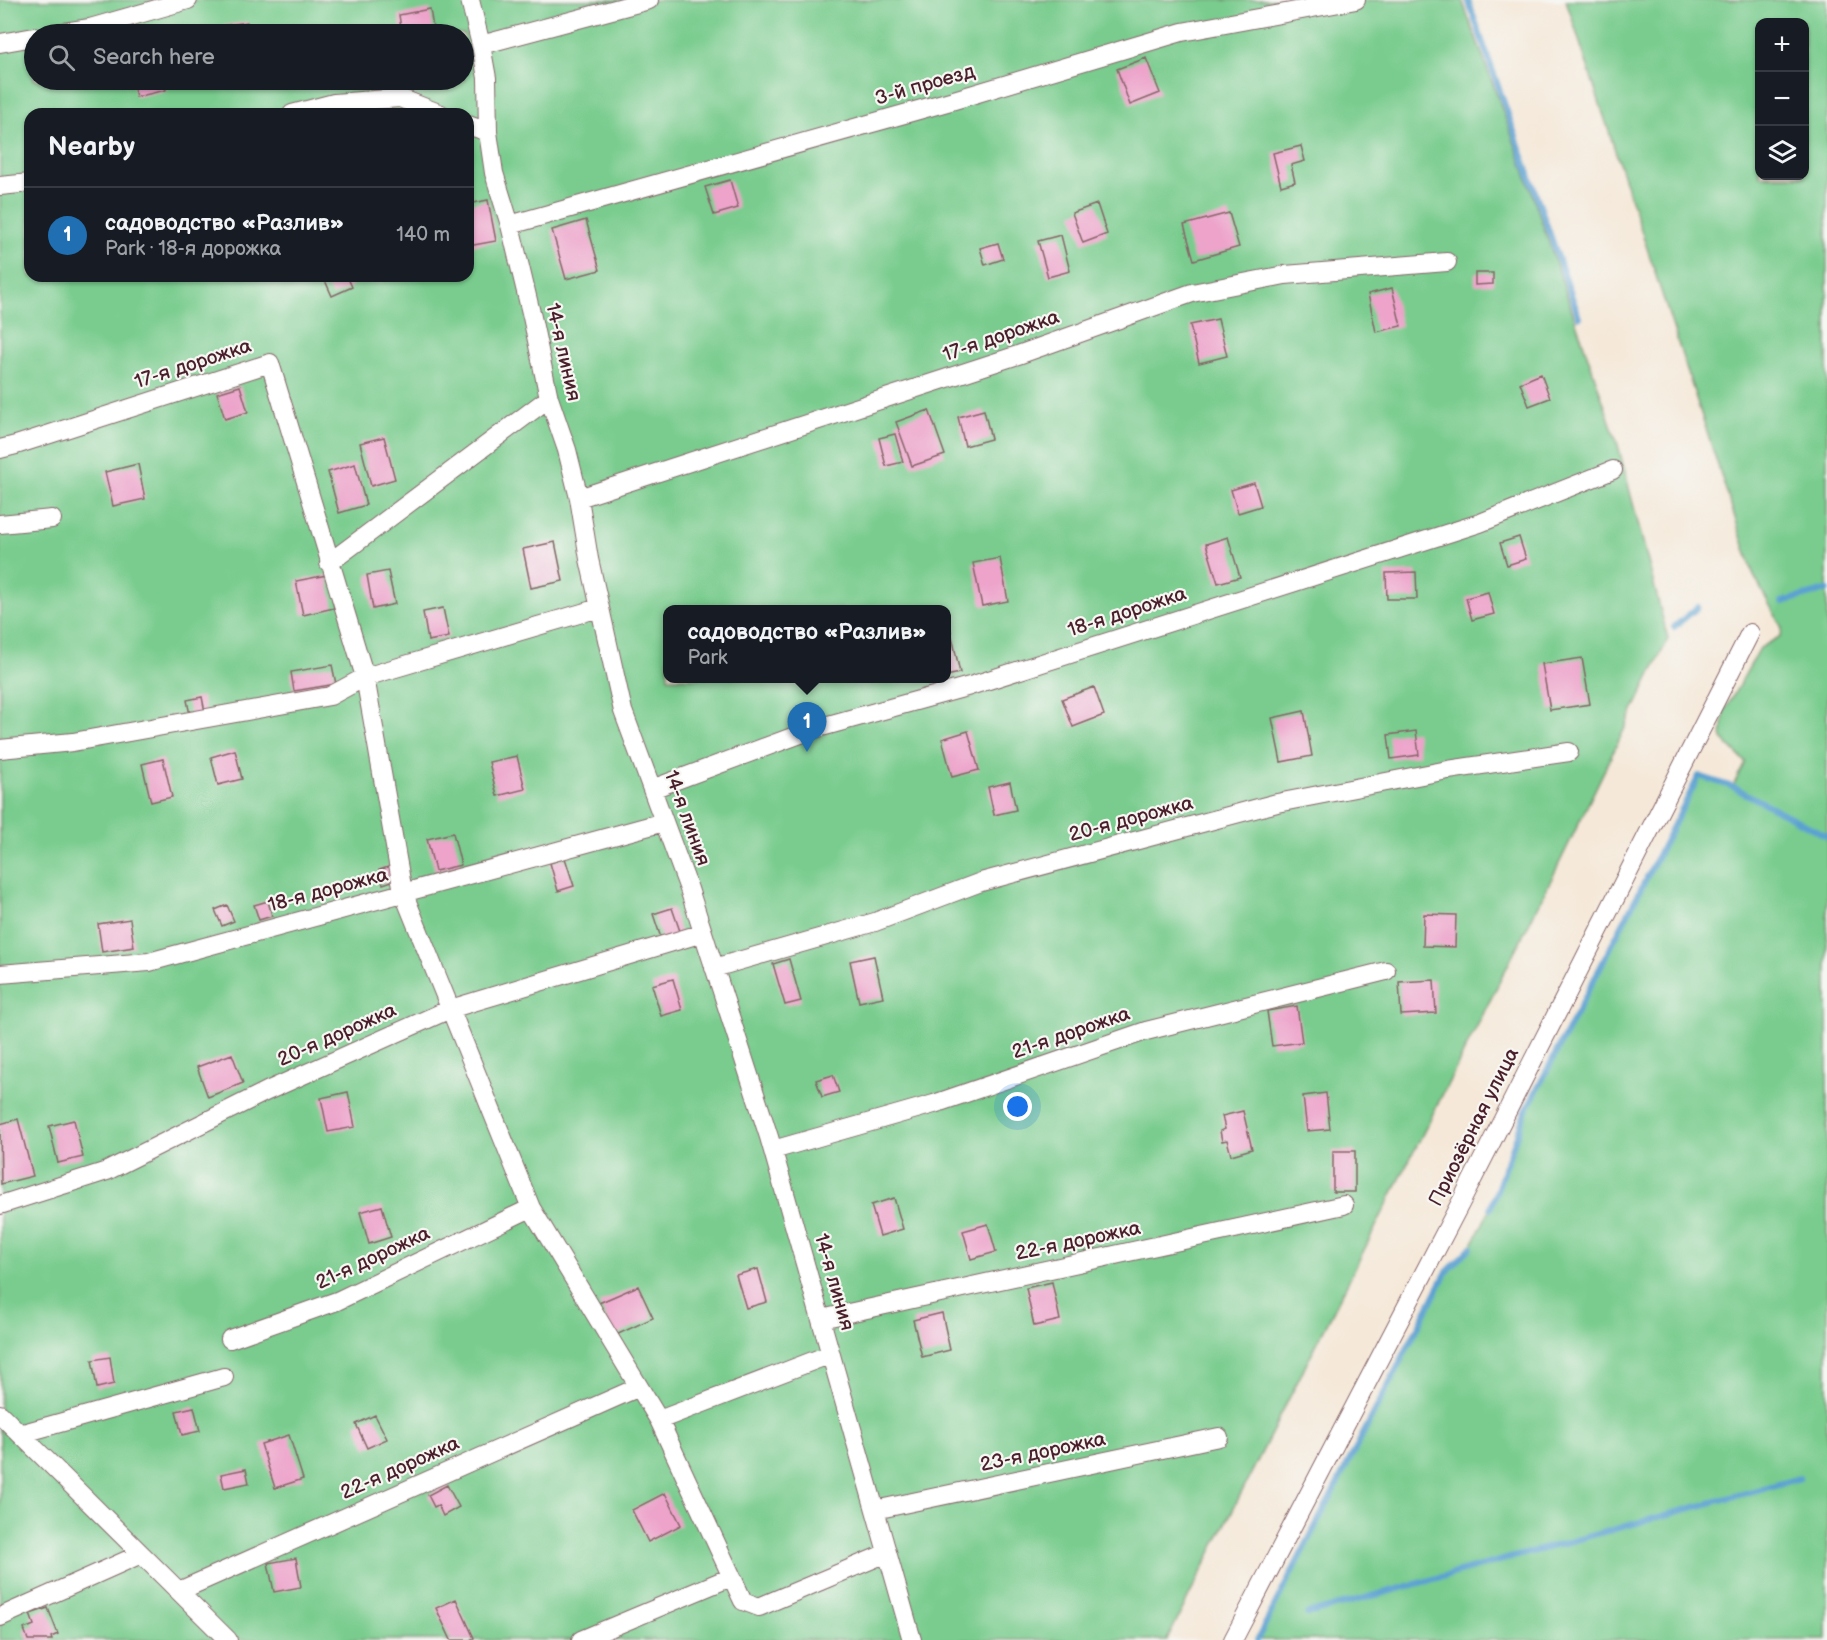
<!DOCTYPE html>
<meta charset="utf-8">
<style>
body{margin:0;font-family:"Balsamiq Sans",sans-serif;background:#20242c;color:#f1f3f6}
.controls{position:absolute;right:18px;top:18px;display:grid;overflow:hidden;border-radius:12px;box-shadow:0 2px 4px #0004}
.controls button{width:54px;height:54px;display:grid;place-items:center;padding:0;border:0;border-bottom:2px solid #363941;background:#171b24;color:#f1f3f6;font:30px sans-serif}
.you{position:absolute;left:1018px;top:1107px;width:21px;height:21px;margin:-15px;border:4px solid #fff;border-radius:50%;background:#1a73e8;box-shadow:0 0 0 9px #1a73e833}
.badge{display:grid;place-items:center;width:39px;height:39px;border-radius:50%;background:#1f6fb2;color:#fff;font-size:20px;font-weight:700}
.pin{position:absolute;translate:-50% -50px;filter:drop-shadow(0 2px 3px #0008)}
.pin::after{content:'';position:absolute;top:32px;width:21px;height:18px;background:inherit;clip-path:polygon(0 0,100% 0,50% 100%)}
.popup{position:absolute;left:663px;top:605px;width:288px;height:78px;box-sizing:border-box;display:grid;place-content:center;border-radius:12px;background:#171b24;filter:drop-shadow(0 2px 4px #0005);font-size:20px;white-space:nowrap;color:#9ea1a6}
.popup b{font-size:22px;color:#f1f3f6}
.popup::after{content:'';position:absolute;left:50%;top:100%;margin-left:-12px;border:12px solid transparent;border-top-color:#171b24}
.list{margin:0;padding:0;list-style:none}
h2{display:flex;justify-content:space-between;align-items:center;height:78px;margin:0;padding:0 24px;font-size:26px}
h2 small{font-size:20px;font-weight:400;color:#9ea1a6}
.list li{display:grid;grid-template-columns:39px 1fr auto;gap:18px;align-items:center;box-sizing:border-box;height:96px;padding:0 24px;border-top:2px solid #363941}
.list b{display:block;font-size:22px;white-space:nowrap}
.list p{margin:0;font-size:20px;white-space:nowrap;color:#9ea1a6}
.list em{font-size:20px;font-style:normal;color:#9ea1a6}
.icon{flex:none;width:33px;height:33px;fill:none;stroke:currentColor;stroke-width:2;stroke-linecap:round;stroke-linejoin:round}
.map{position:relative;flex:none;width:1827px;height:1640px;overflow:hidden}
.search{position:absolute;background:#171b24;box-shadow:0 2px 4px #0004;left:24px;top:24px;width:450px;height:66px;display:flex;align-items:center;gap:15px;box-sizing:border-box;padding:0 21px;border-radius:33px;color:#9ea1a6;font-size:22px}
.panel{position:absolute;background:#171b24;box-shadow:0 2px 4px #0004;left:24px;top:108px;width:450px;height:174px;border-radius:18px}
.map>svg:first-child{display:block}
.green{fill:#79cc8e;stroke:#62765c;stroke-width:1.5;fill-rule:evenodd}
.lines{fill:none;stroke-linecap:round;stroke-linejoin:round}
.stream{stroke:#5ba1d1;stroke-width:6}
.building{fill:#eda3ca}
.minor-casing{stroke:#866568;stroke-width:20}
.minor{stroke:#fff;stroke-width:18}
.labels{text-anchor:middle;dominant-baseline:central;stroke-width:4.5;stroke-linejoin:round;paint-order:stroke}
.street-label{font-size:20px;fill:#4a1f2b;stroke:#f6f6f2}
</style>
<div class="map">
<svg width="1827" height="1640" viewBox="0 0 1827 1640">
<rect width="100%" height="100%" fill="#f6f6f2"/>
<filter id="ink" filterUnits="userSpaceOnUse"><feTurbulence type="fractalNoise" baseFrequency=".0167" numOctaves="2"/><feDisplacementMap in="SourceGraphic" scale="12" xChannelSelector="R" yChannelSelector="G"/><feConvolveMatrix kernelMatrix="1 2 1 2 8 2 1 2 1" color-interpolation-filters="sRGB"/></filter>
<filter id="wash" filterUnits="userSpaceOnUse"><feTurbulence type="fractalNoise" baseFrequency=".008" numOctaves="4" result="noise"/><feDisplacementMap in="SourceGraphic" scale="24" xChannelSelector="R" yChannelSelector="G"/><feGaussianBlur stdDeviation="1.35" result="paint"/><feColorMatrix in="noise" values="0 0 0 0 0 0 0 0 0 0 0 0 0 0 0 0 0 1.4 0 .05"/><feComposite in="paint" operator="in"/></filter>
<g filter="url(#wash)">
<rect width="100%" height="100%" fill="#f5e8d8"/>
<!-- green -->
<path class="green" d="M 0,0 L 1462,0 L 1520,158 L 1618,445 L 1668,639 L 1559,864 L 1167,1640 L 0,1640 ZM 34,34 L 464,34 L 464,80 L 34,80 ZM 30,114 L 468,114 L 468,276 L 30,276 ZM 668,610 L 946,610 L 946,678 L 668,678 Z
M 1566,0 L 1827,0 L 1827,1640 L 1257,1640 L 1446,1273 L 1471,1247 L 1490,1209 L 1525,1113 L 1699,776 L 1733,786 L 1745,762 L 1722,739 L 1724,712 L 1760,648 L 1781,636 L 1782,628 L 1754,576 ZM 1760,22 L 1804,22 L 1804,176 L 1760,176 Z"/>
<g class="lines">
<!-- stream -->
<path class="stream" d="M 1468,0 L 1579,317
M 1782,602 L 1827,590
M 1674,627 L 1698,607
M 1490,1209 L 1525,1113 L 1699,776 L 1733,787 L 1827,836
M 1307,1614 L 1800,1478
M 1257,1640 L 1446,1273 L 1471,1247"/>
</g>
<g id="blocks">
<!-- building -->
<path class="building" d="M 430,9 L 434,34 L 402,34 L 399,15 Z
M 247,22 L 249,34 L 223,34 L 222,26 Z
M 1146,58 L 1160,93 L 1130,105 L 1117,69 Z
M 132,80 L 164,80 L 166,90 L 136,97 Z
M 1301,146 L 1305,161 L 1291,165 L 1295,182 L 1281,186 L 1273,153 Z
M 730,180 L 738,208 L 714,215 L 705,187 Z
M 488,200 L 496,241 L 468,246 L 468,204 Z
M 1097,204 L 1107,234 L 1083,243 L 1072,213 Z
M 1229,213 L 1239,247 L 1194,260 L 1184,225 Z
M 586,220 L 600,270 L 566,279 L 552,230 Z
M 1061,235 L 1070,271 L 1048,277 L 1038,241 Z
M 998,243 L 1003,259 L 985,265 L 980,248 Z
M 1475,273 L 1493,273 L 1493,284 L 1475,285 Z
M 323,276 L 347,276 L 352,287 L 332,296 Z
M 1392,288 L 1401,326 L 1376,332 L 1368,294 Z
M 1218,319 L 1227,356 L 1199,363 L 1190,325 Z
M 1541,374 L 1550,398 L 1529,406 L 1520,383 Z
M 240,386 L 248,412 L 225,419 L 217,393 Z
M 929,410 L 945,455 L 912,466 L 896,422 Z
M 984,410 L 991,439 L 965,446 L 958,417 Z
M 895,434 L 903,462 L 886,466 L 879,438 Z
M 384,437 L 395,479 L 371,486 L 360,443 Z
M 138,464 L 145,499 L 113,506 L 105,472 Z
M 355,464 L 366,505 L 339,513 L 328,472 Z
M 1254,483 L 1261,506 L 1238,513 L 1231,490 Z
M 1228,537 L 1240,577 L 1218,583 L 1206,544 Z
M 1519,537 L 1526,559 L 1507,565 L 1500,543 Z
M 555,542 L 563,581 L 531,588 L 523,549 Z
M 1000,558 L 1008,601 L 982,606 L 973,563 Z
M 388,571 L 395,604 L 373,609 L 367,575 Z
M 1416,572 L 1417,599 L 1387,599 L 1386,573 Z
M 327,575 L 334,608 L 303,615 L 296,581 Z
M 1488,592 L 1494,614 L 1472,620 L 1466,598 Z
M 443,608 L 449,637 L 428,641 L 423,612 Z
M 950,627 L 960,673 L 946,676 L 946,628 Z
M 1582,658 L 1590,704 L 1550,710 L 1542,664 Z
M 332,665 L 336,684 L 294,691 L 291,672 Z
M 1094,687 L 1104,715 L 1073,727 L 1062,699 Z
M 202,697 L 206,717 L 191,720 L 187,700 Z
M 1304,711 L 1312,756 L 1281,762 L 1272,718 Z
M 968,731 L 979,770 L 952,777 L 942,739 Z
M 1416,731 L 1419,755 L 1391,759 L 1388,735 Z
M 235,750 L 242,779 L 218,785 L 211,757 Z
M 517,756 L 525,789 L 497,796 L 489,762 Z
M 163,759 L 172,797 L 151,802 L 142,764 Z
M 1010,782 L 1016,810 L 994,815 L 988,787 Z
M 453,833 L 461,865 L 435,871 L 427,839 Z
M 565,858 L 574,886 L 558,891 L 550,863 Z
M 391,866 L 395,880 L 383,884 L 379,870 Z
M 268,901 L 272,916 L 259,920 L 254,905 Z
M 227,905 L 234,921 L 222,926 L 215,910 Z
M 672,908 L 681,934 L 662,941 L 653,914 Z
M 1424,914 L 1456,915 L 1455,947 L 1423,946 Z
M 130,919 L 134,947 L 102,952 L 98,924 Z
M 874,956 L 883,997 L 859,1002 L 850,961 Z
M 789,959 L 801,1001 L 785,1005 L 773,964 Z
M 673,979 L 682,1010 L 661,1016 L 652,985 Z
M 1434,980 L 1436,1013 L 1401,1015 L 1399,982 Z
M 1297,1006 L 1302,1042 L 1272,1046 L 1267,1011 Z
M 232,1054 L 243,1083 L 208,1097 L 197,1067 Z
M 833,1075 L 839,1092 L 822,1097 L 816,1080 Z
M 348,1092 L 355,1127 L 328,1132 L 321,1098 Z
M 1326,1093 L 1330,1129 L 1307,1131 L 1303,1096 Z
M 1243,1111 L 1252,1149 L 1231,1155 L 1227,1140 L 1222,1141 L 1220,1131 L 1225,1129 L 1222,1116 Z
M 18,1119 L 33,1176 L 1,1184 L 0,1124 Z
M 74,1120 L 83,1157 L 58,1163 L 49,1126 Z
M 1333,1151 L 1355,1151 L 1355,1192 L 1333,1192 Z
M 894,1198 L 903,1229 L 880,1236 L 871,1205 Z
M 382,1206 L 391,1237 L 369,1244 L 360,1212 Z
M 988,1224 L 996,1252 L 971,1259 L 963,1231 Z
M 758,1269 L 767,1302 L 746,1308 L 736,1275 Z
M 1052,1282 L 1060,1320 L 1034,1326 L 1026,1288 Z
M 638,1286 L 653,1318 L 614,1336 L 599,1303 Z
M 942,1313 L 950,1350 L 922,1357 L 913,1320 Z
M 110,1357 L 114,1384 L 97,1388 L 92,1360 Z
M 194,1407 L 200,1431 L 182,1435 L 176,1411 Z
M 375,1415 L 387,1439 L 367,1448 L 356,1424 Z
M 289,1435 L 303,1479 L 275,1488 L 261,1444 Z
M 246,1469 L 249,1483 L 224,1488 L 221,1474 Z
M 447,1485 L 459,1507 L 443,1516 L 438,1505 L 434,1507 L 428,1495 Z
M 665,1493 L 681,1525 L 648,1542 L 632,1510 Z
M 296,1558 L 301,1587 L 274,1592 L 268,1563 Z
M 456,1599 L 474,1638 L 470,1640 L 451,1640 L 436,1608 Z
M 48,1608 L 58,1634 L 51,1637 L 52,1640 L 28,1640 L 24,1629 L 34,1625 L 30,1614 Z"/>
</g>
</g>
<g filter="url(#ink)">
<use href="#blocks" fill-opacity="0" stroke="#866568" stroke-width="1.5"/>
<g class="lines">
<defs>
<path id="minor" d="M 470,0 L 481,45 L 487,78 L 488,132 L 494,173 L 510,225 L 532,317 L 549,398 L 567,450 L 579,498 L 589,559 L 623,711 L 689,889 L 769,1137 L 912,1640
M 51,34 L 90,28 L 188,0
M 0,43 L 34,37
M 481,45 L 649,0
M 292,114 L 334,103 L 400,98 L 441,114
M 468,125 L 488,132
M 0,186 L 30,183
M 510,225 L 954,100 L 1182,32 L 1356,0
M 0,449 L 16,445 L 270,363 L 365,677 L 403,892 L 531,1208 L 659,1420 L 743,1601 L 759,1607 L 887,1553
M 579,498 L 1018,355 L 1192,293 L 1285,275 L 1447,262
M 0,524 L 52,519
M 329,563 L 549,398
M 0,749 L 73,742 L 330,696 L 365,677 L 599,608
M 652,789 L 814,729 L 970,686 L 1480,523 L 1613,470
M 714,968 L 875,922 L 981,882 L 1277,803 L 1448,770 L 1569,752
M 0,974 L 149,962 L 664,822
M 773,1150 L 934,1104 L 1146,1031 L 1386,971
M 0,1205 L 107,1171 L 267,1091 L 450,1009 L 703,933
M 821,1319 L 1344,1205
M 230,1339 L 337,1301 L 531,1208
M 0,1414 L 228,1640
M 659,1420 L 831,1354
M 20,1434 L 224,1377
M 875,1510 L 1219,1437
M 179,1591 L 639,1387
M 0,1617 L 141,1554
M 581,1640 L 731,1577
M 1233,1640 L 1462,1200 L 1750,633"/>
</defs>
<!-- minor casing -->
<use href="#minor" class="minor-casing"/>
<!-- minor -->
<use href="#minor" class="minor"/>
</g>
</g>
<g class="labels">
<!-- street labels -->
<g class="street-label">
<text transform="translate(925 85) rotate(-16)">3-й проезд</text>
<text transform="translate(1001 336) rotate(-19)">17-я дорожка</text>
<text transform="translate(563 352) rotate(77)">14-я линия</text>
<text transform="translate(193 364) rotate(-18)">17-я дорожка</text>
<text transform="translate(1127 612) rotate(-18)">18-я дорожка</text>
<text transform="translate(687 818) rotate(70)">14-я линия</text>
<text transform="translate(1131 819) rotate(-15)">20-я дорожка</text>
<text transform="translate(328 890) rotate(-15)">18-я дорожка</text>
<text transform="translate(1071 1033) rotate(-19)">21-я дорожка</text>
<text transform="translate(337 1035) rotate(-24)">20-я дорожка</text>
<text transform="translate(1474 1127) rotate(-63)">Приозёрная улица</text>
<text transform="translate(1078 1241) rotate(-12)">22-я дорожка</text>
<text transform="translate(373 1258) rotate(-25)">21-я дорожка</text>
<text transform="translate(834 1282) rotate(74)">14-я линия</text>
<text transform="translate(1043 1452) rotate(-12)">23-я дорожка</text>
<text transform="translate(400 1468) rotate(-24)">22-я дорожка</text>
</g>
</g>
</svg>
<div class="controls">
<button>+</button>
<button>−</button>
<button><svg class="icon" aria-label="layers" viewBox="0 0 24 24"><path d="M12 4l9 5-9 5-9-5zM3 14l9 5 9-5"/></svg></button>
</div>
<div class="you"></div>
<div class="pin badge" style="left:807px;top:752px">1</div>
<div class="popup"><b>садоводство «Разлив»</b>Park</div>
<div class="search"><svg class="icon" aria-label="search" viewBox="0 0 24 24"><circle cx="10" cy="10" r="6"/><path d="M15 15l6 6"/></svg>Search here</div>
<section class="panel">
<h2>Nearby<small></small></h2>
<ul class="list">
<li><span class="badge">1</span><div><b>садоводство «Разлив»</b><p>Park · 18-я дорожка</p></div><em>140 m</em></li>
</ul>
</section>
</div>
